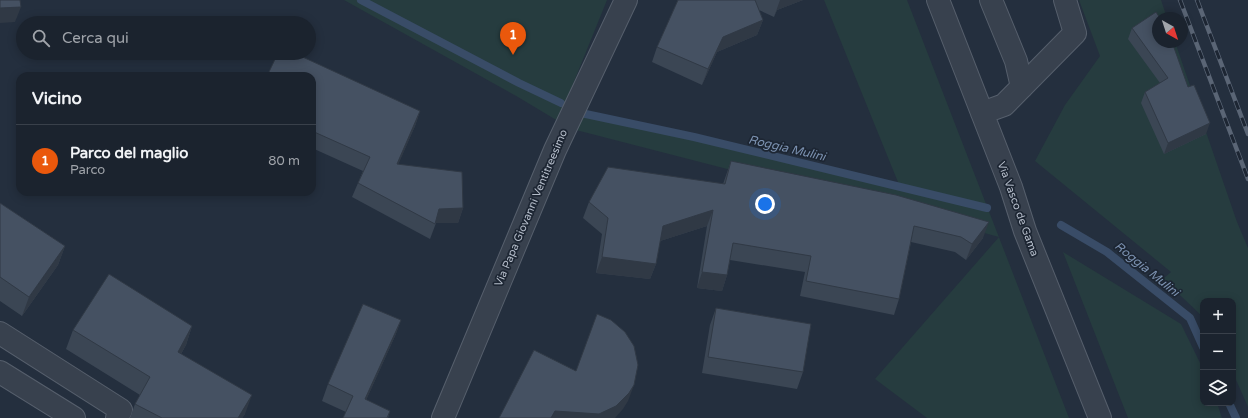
<!DOCTYPE html>
<html lang="it">
<meta charset="utf-8">
<style>
body{margin:0;font-family:"Varela Round",sans-serif;background:#242b36;color:#f1f3f6}
.controls{position:absolute;right:12px;bottom:12px;display:grid;overflow:hidden;border-radius:8px;box-shadow:0 2px 10px #0003}
.controls button{width:36px;height:36px;display:grid;place-items:center;padding:0;border:0;border-bottom:1px solid #39404a;background:#1b232e;color:#f1f3f6;font:20px sans-serif}
.compass{position:absolute;left:1152px;top:12px;width:36px;height:36px;border-radius:50%;background:#1b232e;box-shadow:0 2px 10px #0003;rotate:141deg}
.you{position:absolute;left:765px;top:204px;width:14px;height:14px;margin:-10px;border:3px solid #fff;border-radius:50%;background:#1a73e8;box-shadow:0 0 0 6px #1a73e833}
.badge{display:grid;place-items:center;width:26px;height:26px;border-radius:50%;background:#ea580c;color:#fff;font-size:13px;font-weight:700}
.pin{position:absolute;translate:-50% -33px;filter:drop-shadow(0 1px 2px #0008)}
.pin::after{content:'';position:absolute;top:21px;width:14px;height:12px;background:inherit;clip-path:polygon(0 0,100% 0,50% 100%)}
.list{margin:0;padding:0;list-style:none}
h2{display:flex;justify-content:space-between;align-items:center;height:52px;margin:0;padding:0 16px;font-size:17px}
h2 small{font-size:13px;font-weight:400;color:#a0a4aa}
.list li{display:grid;grid-template-columns:26px 1fr auto;gap:12px;align-items:center;box-sizing:border-box;height:72px;padding:0 16px;border-top:1px solid #39404a}
.list b{display:block;font-size:15px;white-space:nowrap}
.list p{margin:0;font-size:13px;white-space:nowrap;color:#a0a4aa}
.list em{font-size:13px;font-style:normal;color:#a0a4aa}
.icon{flex:none;width:22px;height:22px;fill:none;stroke:currentColor;stroke-width:2;stroke-linecap:round;stroke-linejoin:round}
.map{position:relative;flex:none;width:1248px;height:418px;overflow:hidden}
.search{position:absolute;background:#1b232e;box-shadow:0 2px 10px #0003;left:16px;top:16px;width:300px;height:44px;display:flex;align-items:center;gap:10px;box-sizing:border-box;padding:0 14px;border-radius:22px;color:#a0a4aa;font-size:15px}
.panel{position:absolute;background:#1b232e;box-shadow:0 2px 10px #0003;left:16px;top:72px;width:300px;height:124px;border-radius:12px}
.map>svg:first-child{display:block}
.green{fill:#263c3f}
.lines{fill:none;stroke-linecap:round;stroke-linejoin:round}
.stream{stroke:#394c67;stroke-width:8}
.minor-casing{stroke:#565f6c;stroke-width:24}
.minor{stroke:#38414e;stroke-width:22}
.rail-casing{stroke:#5a6575;stroke-width:4.5}
.rail{stroke:#1d2633;stroke-width:3;stroke-dasharray:9;stroke-linecap:butt}
.wall{fill:#3b4654}
.shaded-wall{fill:#303945}
.building{fill:#455162;stroke:#303945}
.labels{text-anchor:middle;dominant-baseline:central;stroke-width:3.5;stroke-linejoin:round;paint-order:stroke}
.street-label{font-size:11px;fill:#b4bcc9;stroke:#1d2633}
.water-label{font-size:12px;font-style:italic;fill:#7c92b1;stroke:#1d2633}
</style>
<div class="map">
<svg width="1248" height="418" viewBox="0 0 1248 418">
<rect width="100%" height="100%" fill="#242f3e"/>
<!-- green -->
<path class="green" d="M 344,0 L 607,0 L 558,121 L 518,97 Z
M 824,0 L 907,0 L 1069,418 L 927,418 L 875,379 L 999,237 L 948,223 L 913,217 L 576,130 L 581,113 L 700,139 L 900,187 Z
M 1079,0 L 1161,0 L 1167,18 L 1158,18 L 1158,42 L 1175,42 L 1237,222 L 1248,248 L 1248,407 L 1233,373 L 1233,301 L 1203,301 L 1203,317 L 1163,279 L 1171,272 L 1035,161 L 1065,105 L 1100,56 Z
M 1063,252 L 1181,324 L 1203,369 L 1203,403 L 1217,403 L 1222,418 L 1128,418 Z"/>
<g class="lines">
<!-- stream -->
<path class="stream" d="M 361,0 L 519,83 L 561,103
M 581,113 L 694,137 L 987,208
M 1061,225 L 1107,252 L 1190,318 L 1203,347
M 1229,403 L 1236,418"/>
<defs>
<path id="minor" d="M 938,0 L 1011,187 L 1025,231 L 1100,418
M 991,0 L 1016,61 L 1022,87
M 982,113 L 1004,105 L 1075,33 L 1065,0
M 0,333 L 121,410 L 117,418
M 0,372 L 74,418
M 443,418 L 555,150 L 626,0"/>
</defs>
<!-- minor casing -->
<use href="#minor" class="minor-casing"/>
<!-- minor -->
<use href="#minor" class="minor"/>
<defs>
<path id="rail" d="M 1180,0 L 1248,179
M 1197,0 L 1248,134"/>
</defs>
<!-- rail casing -->
<use href="#rail" class="rail-casing"/>
<!-- rail -->
<use href="#rail" class="rail"/>
</g>
<!-- wall -->
<path class="wall" d="M 678,0 L 803,0 L 777,10 L 774,17 L 759,10 L 763,20 L 757,35 L 717,52 L 702,85 L 652,62 L 657,47 Z
M 1156,12 L 1206,134 L 1164,154 L 1141,103 L 1145,92 L 1160,83 L 1128,39 L 1132,28 Z
M 312,76 L 420,111 L 415,126 L 398,164 L 463,208 L 458,223 L 436,223 L 430,239 L 352,197 L 358,183 L 363,171 L 312,148 Z
M 731,161 L 983,238 L 966,260 L 955,252 L 911,242 L 899,299 L 894,315 L 800,296 L 805,272 L 730,260 L 727,275 L 722,291 L 697,288 L 707,226 L 660,241 L 656,264 L 650,279 L 596,273 L 602,234 L 583,218 L 589,202 L 723,184 Z
M 0,203 L 65,246 L 58,265 L 22,316 L 0,301 Z
M 716,308 L 803,372 L 797,389 L 702,373 L 710,325 Z
M 401,320 L 395,336 L 366,400 L 390,411 L 388,418 L 343,418 L 346,412 L 322,401 L 328,384 Z
M 192,326 L 186,345 L 181,354 L 245,414 L 242,418 L 130,418 L 135,404 L 140,395 L 66,349 L 73,330 Z"/>
<!-- shaded-wall -->
<path class="shaded-wall" d="M 780,0 L 803,0 L 777,10 L 774,17 Z
M 21,7 L 15,22 L 0,23 L 0,8 Z
M 763,20 L 757,35 L 717,52 L 702,85 L 708,69 L 723,37 Z
M 420,111 L 415,126 L 392,179 L 397,164 Z
M 1210,123 L 1206,134 L 1164,154 L 1168,143 Z
M 463,208 L 458,223 L 434,223 L 439,209 Z
M 713,210 L 707,226 L 657,242 L 663,226 Z
M 989,222 L 983,238 L 966,260 L 972,244 Z
M 65,246 L 58,265 L 22,316 L 29,297 Z
M 602,257 L 656,264 L 650,279 L 596,273 Z
M 702,272 L 727,275 L 722,291 L 697,288 Z
M 401,320 L 395,336 L 359,416 L 365,399 Z
M 192,326 L 186,345 L 171,371 L 178,352 Z
M 634,385 L 628,401 L 623,409 L 615,418 L 551,418 L 555,411 Z
M 252,395 L 245,414 L 242,418 L 238,418 Z"/>
<!-- building -->
<path class="building" d="M 0,0 L 20,0 L 21,7 L 0,8 Z
M 678,0 L 755,0 L 763,20 L 723,37 L 708,69 L 657,47 Z
M 1156,12 L 1160,18 L 1158,18 L 1158,42 L 1172,42 L 1188,87 L 1194,85 L 1210,123 L 1168,143 L 1145,92 L 1168,78 L 1132,28 Z
M 278,53 L 294,53 L 420,111 L 397,164 L 462,172 L 463,208 L 439,209 L 435,224 L 358,183 L 370,157 L 312,131 L 312,76 L 267,76 Z
M 731,161 L 896,195 L 989,222 L 972,244 L 961,237 L 914,226 L 899,299 L 806,281 L 811,256 L 733,243 L 727,275 L 702,272 L 713,210 L 663,226 L 656,264 L 602,257 L 608,218 L 589,202 L 608,167 L 725,184 Z
M 0,203 L 65,246 L 29,297 L 0,277 Z
M 109,274 L 192,326 L 178,352 L 252,395 L 238,418 L 162,418 L 135,404 L 150,377 L 73,330 Z
M 363,304 L 401,320 L 365,399 L 390,411 L 387,418 L 343,418 L 353,396 L 328,384 Z
M 716,308 L 811,324 L 803,372 L 708,357 Z
M 597,314 L 611,320 L 625,332 L 634,346 L 638,365 L 634,385 L 629,393 L 616,406 L 599,414 L 555,411 L 551,418 L 499,418 L 534,350 L 576,371 Z"/>
<g class="labels">
<!-- street labels -->
<g class="street-label">
<text transform="translate(531 208) rotate(-67)">Via Papa Giovanni Ventitreesimo</text>
<text transform="translate(1018 209) rotate(70)">Via Vasco de Gama</text>
</g>
<!-- water labels -->
<g class="water-label">
<text transform="translate(787 148) rotate(13)">Roggia Mulini</text>
<text transform="translate(1147 269) rotate(39)">Roggia Mulini</text>
</g>
</g>
</svg>
<div class="controls">
<button>+</button>
<button>−</button>
<button><svg class="icon" aria-label="layers" viewBox="0 0 24 24"><path d="M12 4l9 5-9 5-9-5zM3 14l9 5 9-5"/></svg></button>
</div>
<svg class="compass" viewBox="-18 -18 36 36"><path d="M0-13l5 13h-10z" fill="#e53935"/><path d="M0 13l5-13h-10z" fill="#a0a4aa"/></svg>
<div class="you"></div>
<div class="pin badge" style="left:513px;top:55px">1</div>
<div class="search"><svg class="icon" aria-label="search" viewBox="0 0 24 24"><circle cx="10" cy="10" r="6"/><path d="M15 15l6 6"/></svg>Cerca qui</div>
<section class="panel">
<h2>Vicino<small></small></h2>
<ul class="list">
<li><span class="badge">1</span><div><b>Parco del maglio</b><p>Parco</p></div><em>80 m</em></li>
</ul>
</section>
</div>
